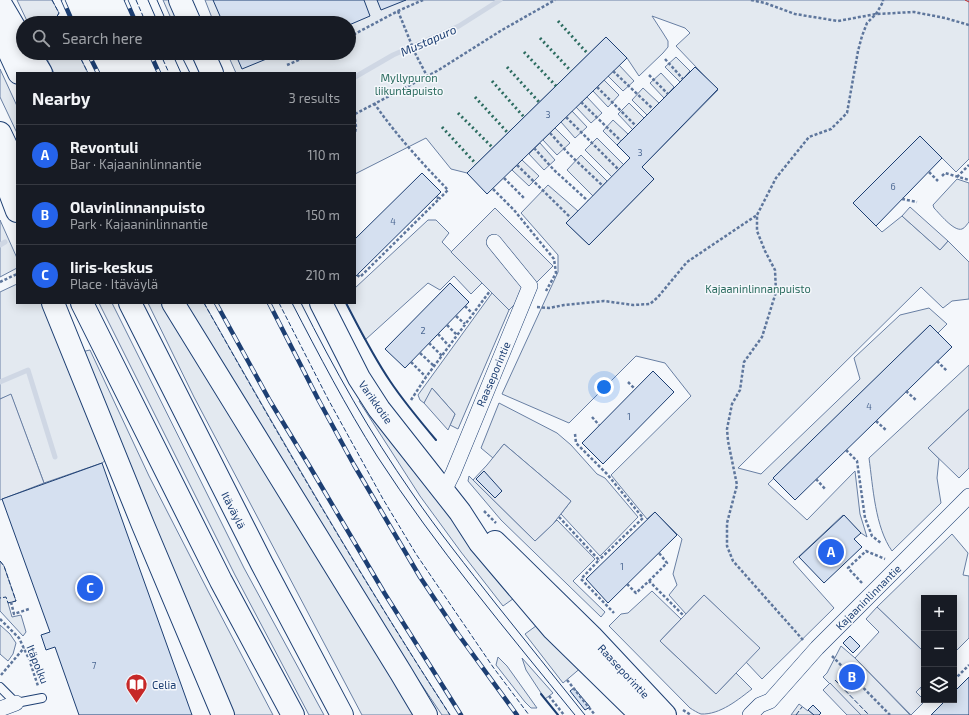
<!DOCTYPE html>
<meta charset="utf-8">
<style>
body{margin:0;font-family:"Exo 2",sans-serif;background:#242831;color:#f1f3f6}
.controls{position:absolute;right:12px;bottom:12px;display:grid;overflow:hidden;border-radius:0px;box-shadow:0 2px 10px #0003}
.controls button{width:36px;height:36px;display:grid;place-items:center;padding:0;border:0;border-bottom:1px solid #363941;background:#171b24;color:#f1f3f6;font:20px sans-serif}
.you{position:absolute;left:604px;top:387px;width:14px;height:14px;margin:-10px;border:3px solid #fff;border-radius:50%;background:#1a73e8;box-shadow:0 0 0 6px #1a73e833}
.badge{display:grid;place-items:center;width:26px;height:26px;border-radius:50%;background:#2563eb;color:#fff;font-size:13px;font-weight:700}
.pin{position:absolute;translate:-50% -50%;border:2px solid #fff;box-shadow:0 1px 4px #0006}
.list{margin:0;padding:0;list-style:none}
h2{display:flex;justify-content:space-between;align-items:center;height:52px;margin:0;padding:0 16px;font-size:17px}
h2 small{font-size:13px;font-weight:400;color:#9ea1a6}
.list li{display:grid;grid-template-columns:26px 1fr auto;gap:12px;align-items:center;box-sizing:border-box;height:60px;padding:0 16px;border-top:1px solid #363941}
.list b{display:block;font-size:15px;white-space:nowrap}
.list p{margin:0;font-size:13px;white-space:nowrap;color:#9ea1a6}
.list em{font-size:13px;font-style:normal;color:#9ea1a6}
.icon{flex:none;width:22px;height:22px;fill:none;stroke:currentColor;stroke-width:2;stroke-linecap:round;stroke-linejoin:round}
.map{position:relative;flex:none;width:969px;height:715px;overflow:hidden}
.search{position:absolute;background:#171b24;box-shadow:0 2px 10px #0003;left:16px;top:16px;width:340px;height:44px;display:flex;align-items:center;gap:10px;box-sizing:border-box;padding:0 14px;border-radius:22px;color:#9ea1a6;font-size:15px}
.panel{position:absolute;background:#171b24;box-shadow:0 2px 10px #0003;left:16px;top:72px;width:340px;height:232px;border-radius:0px}
.map>svg:first-child{display:block}
.green{fill:#e3e9f0;stroke:#687fa3}
.parking{fill:#e3e8f0;stroke:#687fa3}
.lines{fill:none;stroke-linecap:round;stroke-linejoin:round}
.stream{stroke:#cfd7e4;stroke-width:5}
.building{fill:#d5e0f0;stroke:#1d3f73}
.service-casing{stroke:#1d3f73;stroke-width:10}
.minor-casing{stroke:#1d3f73;stroke-width:16}
.secondary-casing{stroke:#1d3f73;stroke-width:24}
.trunk-casing{stroke:#1d3f73;stroke-width:24}
.path{stroke:#5e769c;stroke-width:2.5;stroke-dasharray:3 2;stroke-linecap:butt}
.service{stroke:#f4f7fb;stroke-width:8}
.minor{stroke:#f4f7fb;stroke-width:15}
.secondary{stroke:#f4f7fb;stroke-width:22}
.trunk{stroke:#f4f7fb;stroke-width:22}
.tram{stroke:#1d3f73;stroke-width:1}
.rail-casing{stroke:#1d3f73;stroke-width:4.5}
.rail{stroke:#f4f7fb;stroke-width:3;stroke-dasharray:9;stroke-linecap:butt}
.hedge{stroke:#2c6c60;stroke-width:3;stroke-dasharray:2 3;stroke-linecap:butt}
.fence{stroke:#1d3f73;stroke-width:1;stroke-dasharray:5 2;stroke-linecap:butt}
.wall{stroke:#1d3f73;stroke-width:2}
.power{stroke:#c62828;stroke-width:1;stroke-dasharray:14 3 2 3;stroke-linecap:butt}
.labels{text-anchor:middle;dominant-baseline:central;stroke-width:3;stroke-linejoin:round;paint-order:stroke}
.number-label{font-size:9px;fill:#4b6792}
.park-label{font-size:11px;fill:#2c6c60;stroke:#f4f7fb}
.street-label{font-size:11px;fill:#1d3f73;stroke:#f4f7fb}
.poi-label{font-size:11px;fill:#1d3f73;stroke:#f4f7fb;text-anchor:start}
.water-label{font-size:12px;font-style:italic;fill:#1d3f73;stroke:#f4f7fb}
</style>
<div class="map">
<svg width="969" height="715" viewBox="0 0 969 715">
<rect width="100%" height="100%" fill="#f4f7fb"/>
<!-- green -->
<path class="green" d="M 17,0 L 52,0 L 59,13 L 56,18 L 60,23 L 28,23 Z
M 163,0 L 169,0 L 179,23 L 173,23 Z
M 205,0 L 969,0 L 969,159 L 956,172 L 920,136 L 853,203 L 882,232 L 902,216 L 940,250 L 948,241 L 969,262 L 969,299 L 952,301 L 943,308 L 921,287 L 738,468 L 761,474 L 860,379 L 854,358 L 900,315 L 929,308 L 947,324 L 938,333 L 930,325 L 768,484 L 807,520 L 855,471 L 860,514 L 867,537 L 861,533 L 843,515 L 793,562 L 834,608 L 762,679 L 746,662 L 759,648 L 704,595 L 686,614 L 669,595 L 677,585 L 673,574 L 682,539 L 655,512 L 647,519 L 611,475 L 691,396 L 665,363 L 636,356 L 569,423 L 502,394 L 558,272 L 558,255 L 521,213 L 548,185 L 578,211 L 566,223 L 589,245 L 654,179 L 642,167 L 718,90 L 676,46 L 690,33 L 685,28 L 652,16 L 663,33 L 668,41 L 668,47 L 663,53 L 639,76 L 627,58 L 606,37 L 467,173 L 451,169 L 426,138 L 355,174 L 355,73 L 236,73 L 227,53 L 349,53 L 349,23 L 214,23 Z
M 44,53 L 78,53 L 88,73 L 54,73 Z
M 676,57 L 690,71 L 680,82 L 665,67 Z
M 619,65 L 634,81 L 623,91 L 608,76 Z
M 0,69 L 17,106 L 17,133 L 0,97 Z
M 661,73 L 674,87 L 664,98 L 650,83 Z
M 604,80 L 619,95 L 608,107 L 593,91 Z
M 643,88 L 659,103 L 647,115 L 632,100 Z
M 587,97 L 602,113 L 591,123 L 576,107 Z
M 629,103 L 644,118 L 633,130 L 618,114 Z
M 572,111 L 587,127 L 575,138 L 561,122 Z
M 613,120 L 628,134 L 617,145 L 603,131 Z
M 555,128 L 570,143 L 557,155 L 543,140 Z
M 597,138 L 624,165 L 612,177 L 585,150 Z
M 540,143 L 555,160 L 544,170 L 529,154 Z
M 581,155 L 607,181 L 593,196 L 567,170 Z
M 522,160 L 539,176 L 529,186 L 512,170 Z
M 957,179 L 969,183 L 969,222 C 967,224 965,228 962,229 C 954,232 939,213 934,208 L 933,205 Z
M 0,220 L 17,258 L 17,268 L 0,277 Z
M 428,220 L 436,220 L 449,233 L 442,242 L 482,283 L 471,294 L 454,276 L 440,290 L 428,283 L 365,340 L 346,303 L 355,303 L 355,288 Z
M 17,284 L 17,303 L 42,303 L 106,460 L 102,463 L 44,483 L 11,395 L 0,399 L 0,292 Z
M 492,293 L 509,310 L 458,429 L 450,425 L 455,414 L 433,389 L 424,403 L 420,400 L 418,395 Z
M 99,303 L 112,303 L 244,568 L 324,715 L 309,715 L 235,575 Z
M 148,303 L 165,303 L 417,715 L 362,715 L 194,397 Z
M 184,303 L 204,303 C 283,442 363,581 450,715 L 442,715 L 415,675 Z
M 90,350 L 149,476 L 208,591 L 273,715 L 234,715 L 81,352 Z
M 969,365 L 969,409 L 928,448 L 939,459 L 937,478 L 941,503 L 892,551 C 875,527 873,487 869,458 Z
M 363,399 L 517,596 L 503,606 L 461,552 L 420,496 L 359,401 Z
M 499,403 L 557,433 L 571,445 L 597,474 L 605,478 L 638,517 L 600,556 L 561,514 L 571,501 L 504,444 L 493,458 L 481,448 Z
M 469,476 L 535,541 L 557,520 L 595,559 L 573,581 L 605,612 L 601,617 L 501,520 L 468,481 Z
M 952,534 L 968,553 L 963,575 L 969,576 L 969,638 L 954,653 L 954,598 L 924,598 L 924,652 L 877,607 Z
M 0,561 L 4,566 L 16,601 L 8,603 L 12,617 L 21,615 L 26,632 L 23,636 L 0,611 Z
M 652,591 L 681,619 L 660,641 L 716,694 L 736,673 L 752,689 C 739,699 720,715 701,714 C 698,713 693,710 690,708 L 609,626 L 621,614 L 628,613 Z
M 540,623 L 583,666 L 563,683 L 525,634 Z
M 0,625 L 10,634 L 16,643 L 13,654 L 8,661 L 0,654 Z
M 841,646 L 855,658 L 910,715 L 861,715 L 823,677 L 827,673 Z
M 498,657 L 507,666 L 537,708 L 531,708 L 525,702 L 496,665 Z
M 522,658 L 553,693 L 545,699 L 526,670 Z
M 799,704 L 808,711 L 808,710 L 814,715 L 791,715 Z"/>
<!-- parking -->
<path class="parking" d="M 910,207 L 948,241 L 940,250 L 902,216 Z
M 495,208 L 553,266 L 509,310 L 451,252 Z
M 432,388 L 455,414 L 448,430 L 424,403 Z
M 11,394 L 44,483 L 0,500 L 0,399 Z
M 969,409 L 969,468 L 959,478 L 928,448 Z
M 504,444 L 571,501 L 553,524 L 535,541 L 473,480 L 487,465 Z
M 704,595 L 760,648 L 716,694 L 660,641 Z
M 877,607 L 924,652 L 924,684 L 916,692 L 925,701 L 911,715 L 855,658 L 879,632 L 866,619 Z
M 830,683 L 861,715 L 847,715 L 823,690 Z"/>
<g class="lines">
<!-- stream -->
<path class="stream" d="M 355,77 L 393,55 L 459,26 L 500,0
M 0,245 L 5,242
M 0,382 L 28,370 L 55,457"/>
</g>
<!-- building -->
<path class="building" d="M 213,0 L 364,0 L 370,16 L 349,25 L 349,23 L 223,23 Z
M 377,0 L 406,0 L 381,10 Z
M 606,37 L 627,58 L 487,194 L 467,173 Z
M 235,53 L 281,53 L 242,69 Z
M 695,67 L 718,89 L 642,167 L 654,179 L 589,245 L 566,223 L 630,158 L 617,145 Z
M 920,136 L 942,158 L 876,226 L 853,203 Z
M 422,173 L 441,192 L 355,277 L 355,239 Z
M 450,283 L 469,302 L 405,368 L 385,349 Z
M 930,325 L 952,347 L 795,500 L 773,478 Z
M 653,371 L 674,392 L 603,464 L 582,443 Z
M 102,463 L 125,528 L 192,715 L 79,715 L 55,647 L 46,650 L 41,635 L 50,632 L 2,499 Z
M 484,471 L 502,491 L 495,498 L 476,479 Z
M 655,512 L 677,535 L 608,603 L 586,579 Z
M 844,515 L 861,533 L 854,539 L 862,547 L 824,583 L 799,557 Z
M 850,636 L 860,646 L 853,653 L 843,643 Z
M 969,677 L 969,715 L 931,715 L 946,700 L 954,700 L 954,692 Z
M 574,688 L 590,707 L 585,710 L 570,691 Z
M 813,705 L 821,713 L 819,715 L 814,715 L 808,710 Z"/>
<g class="lines">
<defs>
<path id="service" d="M 0,687 L 16,703 L 42,698"/>
<path id="minor" d="M 444,491 L 453,473 L 530,286 L 494,242
M 0,709 L 16,703
M 750,715 L 760,705 L 770,701 L 817,648 L 969,496"/>
<path id="secondary" d="M 180,0 L 190,23
M 203,53 L 212,73
M 321,303 L 359,378 L 379,409 L 460,512 L 480,543 L 553,629 L 641,715
M 495,542 L 591,636 L 665,715"/>
<path id="trunk" d="M 0,3 L 23,42
M 0,32 L 19,73
M 29,53 L 41,73
M 0,133 L 17,169
M 0,166 L 17,211
M 53,303 L 143,525 L 223,715
M 82,303 L 221,581 L 293,715
M 130,303 L 262,564 L 342,715
M 173,303 L 401,673 L 426,715"/>
</defs>
<!-- service casing -->
<use href="#service" class="service-casing"/>
<!-- minor casing -->
<use href="#minor" class="minor-casing"/>
<!-- secondary casing -->
<use href="#secondary" class="secondary-casing"/>
<!-- trunk casing -->
<use href="#trunk" class="trunk-casing"/>
<!-- path -->
<path class="path" d="M 751,0 L 765,3 L 795,14 L 838,21 L 876,14 L 914,12 L 945,18 L 969,25
M 398,11 L 415,53 L 427,76
M 349,37 L 398,11 L 423,0
M 665,59 L 683,79
M 287,65 L 315,53
M 613,71 L 653,109
M 649,75 L 668,94
M 597,87 L 636,126
M 581,102 L 621,141
M 374,103 C 396,135 422,163 448,190 L 439,199
M 355,114 L 437,71 L 502,30 L 555,0
M 566,117 L 619,170
M 355,119 L 356,127 L 355,133
M 550,133 L 569,154 L 603,186
M 534,148 L 554,170 L 588,201
M 517,165 L 571,218
M 929,172 L 938,181
M 942,176 L 945,173 L 969,180
M 957,177 L 969,165
M 504,178 L 525,199
M 493,189 L 514,210 L 554,259 L 556,273 L 546,291
M 902,199 L 917,202
M 357,275 L 360,277 L 439,199 L 437,197
M 0,282 L 17,274
M 465,306 L 473,314
M 537,307 L 549,308 L 564,305 L 604,301 L 633,305 L 650,304 L 658,297 L 687,262 L 757,215
M 456,316 L 465,324
M 447,325 L 457,335
M 438,334 L 449,346
M 429,343 L 442,356
M 420,353 L 434,366
M 937,361 L 947,371
M 411,362 L 426,377
M 628,382 L 635,389
M 906,391 L 917,401
M 411,400 L 426,377 L 490,291
M 592,417 L 599,425
M 876,421 L 887,431
M 575,434 L 576,443 L 607,474 L 643,518 L 599,560
M 846,450 L 857,461 L 865,518 L 872,536 L 881,543
M 816,479 L 826,490
M 484,511 L 496,523
M 559,517 L 599,560 L 581,579 L 614,613
M 649,581 L 667,563 L 659,553
M 862,583 L 848,568 L 866,551 L 885,559
M 627,584 L 636,593 L 649,581 L 684,616
M 11,602 L 14,614 L 29,609
M 0,619 L 19,638 L 29,659 L 38,686
M 803,640 L 733,561 L 727,546 L 727,523 L 737,485 L 728,441 L 727,429 L 732,404 L 740,390 L 744,362 L 762,337 L 776,292 L 775,270 L 765,251 L 757,231 L 757,215 L 776,178 L 809,137 L 831,129 L 847,113 L 858,51 L 862,36 L 867,23 L 876,14 L 883,2 L 883,0
M 832,656 L 890,715
M 1,675 L 24,648
M 567,680 L 595,715
M 954,680 L 969,665
M 921,688 L 924,691
M 549,696 L 564,715
M 933,700 L 934,700
M 941,700 L 943,702
M 683,710 L 691,715"/>
<!-- service -->
<use href="#service" class="service"/>
<!-- minor -->
<use href="#minor" class="minor"/>
<!-- secondary -->
<use href="#secondary" class="secondary"/>
<!-- trunk -->
<use href="#trunk" class="trunk"/>
<!-- tram -->
<path class="tram" d="M 148,0 L 158,23
M 157,0 L 167,23
M 172,53 L 181,73
M 180,53 L 190,73
M 292,303 C 319,355 346,407 377,456 C 436,547 507,631 575,715
M 301,303 C 334,369 370,433 412,493 C 438,531 467,567 496,604 C 526,641 555,678 585,715"/>
<defs>
<path id="rail" d="M 63,0 L 73,23
M 126,0 L 136,23
M 88,53 L 98,73
M 150,53 L 159,73
M 216,303 L 270,401 L 310,467 L 385,594 L 461,715
M 269,303 L 318,399 L 354,465 L 420,577 L 458,634 L 517,715"/>
</defs>
<!-- rail casing -->
<use href="#rail" class="rail-casing"/>
<!-- rail -->
<use href="#rail" class="rail"/>
<!-- hedge -->
<path class="hedge" d="M 558,21 L 588,54
M 540,38 L 571,71
M 524,52 L 556,86
M 507,67 L 539,102
M 492,81 L 524,117
M 475,97 L 508,133
M 458,113 L 493,148
M 442,127 L 476,164"/>
<!-- fence -->
<path class="fence" d="M 52,0 L 59,13 L 56,18 L 60,23
M 136,0 L 146,23
M 78,53 L 88,73
M 160,53 L 169,73
M 204,303 C 282,442 363,581 450,715
M 279,303 L 328,399 L 383,499 L 416,554 L 493,667 L 529,715
M 0,561 L 4,566 L 16,601 L 8,603 L 6,597 L 0,598
M 835,680 L 869,715
M 796,715 L 802,707"/>
<!-- wall -->
<path class="wall" d="M 346,303 C 360,330 373,356 390,381 C 404,402 420,421 436,440
M 541,694 L 558,715"/>
<!-- power -->
<path class="power" d="M 965,0 L 969,2"/>
</g>
<!-- icons -->
<defs>
<symbol id="library-pin" viewBox="-11 -11 22 30"><path d="M0 17L-7.5 6A9.5 9.5 0 1 1 7.5 6Z" fill="#c62828" stroke="#f4f7fb"/><path d="M-6-4Q-3-5.5-.7-3.5V5Q-3 3-6 4ZM6-4Q3-5.5 .7-3.5V5Q3 3 6 4Z" fill="#fff"/></symbol>
</defs>
<g fill-rule="evenodd">
<use href="#library-pin" x="124" y="672" width="25" height="34"/>
</g>
<g class="labels">
<!-- number labels -->
<g class="number-label">
<text x="548" y="114">3</text>
<text x="640" y="152">3</text>
<text x="893" y="186">6</text>
<text x="393" y="221">4</text>
<text x="423" y="330">2</text>
<text x="869" y="406">4</text>
<text x="629" y="416">1</text>
<text x="622" y="566">1</text>
<text x="94" y="665">7</text>
</g>
<!-- park labels -->
<g class="park-label">
<text x="409" y="77">Myllypuron<tspan x="409" dy="13">liikuntapuisto</tspan></text>
<text x="758" y="288">Kajaaninlinnanpuisto</text>
</g>
<!-- street labels -->
<g class="street-label">
<text transform="translate(493 374) rotate(-67)">Raaseporintie</text>
<text transform="translate(376 402) rotate(55)">Varikkotie</text>
<text transform="translate(234 510) rotate(63)">Itäväylä</text>
<text transform="translate(868 597) rotate(-45)">Kajaaninlinnantie</text>
<text transform="translate(38 664) rotate(68)">Itäpolku</text>
<text transform="translate(624 671) rotate(47)">Raaseporintie</text>
</g>
<!-- poi labels -->
<g class="poi-label">
<text x="152" y="684">Celia</text>
</g>
<!-- water labels -->
<g class="water-label">
<text transform="translate(428 40) rotate(-24)">Mustapuro</text>
</g>
</g>
</svg>
<div class="controls">
<button>+</button>
<button>−</button>
<button><svg class="icon" aria-label="layers" viewBox="0 0 24 24"><path d="M12 4l9 5-9 5-9-5zM3 14l9 5 9-5"/></svg></button>
</div>
<div class="you"></div>
<div class="pin badge" style="left:831px;top:552px">A</div>
<div class="pin badge" style="left:852px;top:677px">B</div>
<div class="pin badge" style="left:90px;top:588px">C</div>
<div class="search"><svg class="icon" aria-label="search" viewBox="0 0 24 24"><circle cx="10" cy="10" r="6"/><path d="M15 15l6 6"/></svg>Search here</div>
<section class="panel">
<h2>Nearby<small>3 results</small></h2>
<ul class="list">
<li><span class="badge">A</span><div><b>Revontuli</b><p>Bar · Kajaaninlinnantie</p></div><em>110 m</em></li>
<li><span class="badge">B</span><div><b>Olavinlinnanpuisto</b><p>Park · Kajaaninlinnantie</p></div><em>150 m</em></li>
<li><span class="badge">C</span><div><b>Iiris-keskus</b><p>Place · Itäväylä</p></div><em>210 m</em></li>
</ul>
</section>
</div>
